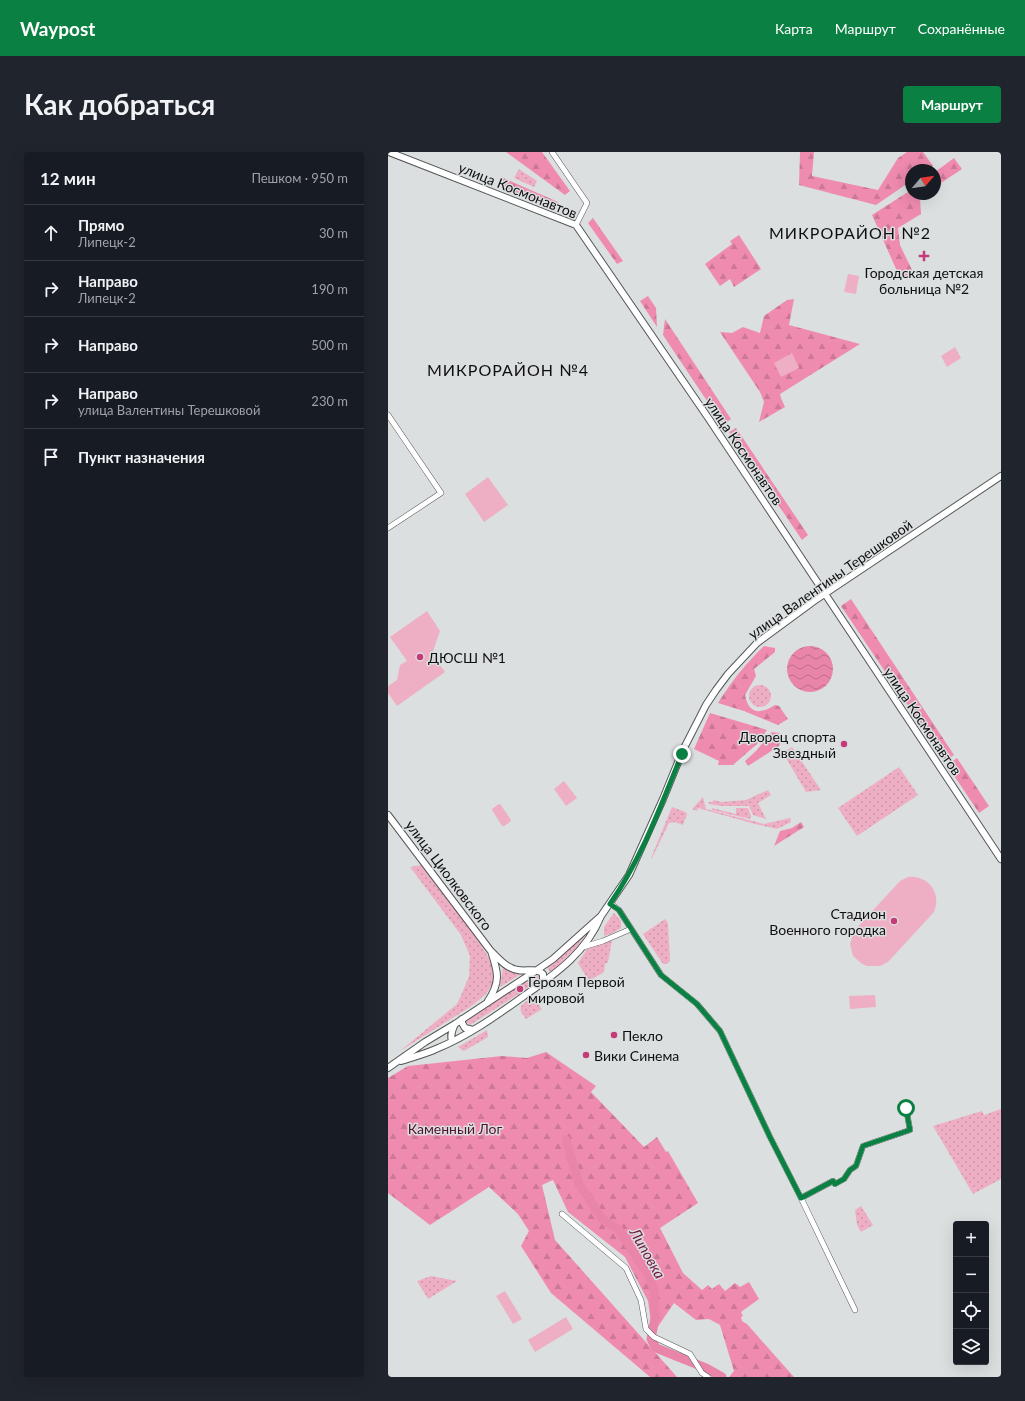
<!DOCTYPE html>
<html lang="ru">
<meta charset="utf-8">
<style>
body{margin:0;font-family:Lato,sans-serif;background:#20242c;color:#f1f3f6}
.controls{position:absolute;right:12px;bottom:12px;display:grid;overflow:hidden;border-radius:4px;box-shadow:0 4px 16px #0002}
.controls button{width:36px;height:36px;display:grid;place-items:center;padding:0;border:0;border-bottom:1px solid #363941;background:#171b24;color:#f1f3f6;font:20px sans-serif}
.compass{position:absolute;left:517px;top:12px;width:36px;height:36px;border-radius:50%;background:#171b24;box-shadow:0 4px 16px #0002;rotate:61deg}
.stop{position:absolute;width:12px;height:12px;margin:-9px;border:3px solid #0b8043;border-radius:50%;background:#fff}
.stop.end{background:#0b8043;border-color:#fff;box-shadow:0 1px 4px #0008}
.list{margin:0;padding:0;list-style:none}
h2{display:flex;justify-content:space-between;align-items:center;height:52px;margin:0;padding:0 16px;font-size:17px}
h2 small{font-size:13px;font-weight:400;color:#9ea1a6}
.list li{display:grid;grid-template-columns:26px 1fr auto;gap:12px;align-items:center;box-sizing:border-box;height:56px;padding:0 16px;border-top:1px solid #363941}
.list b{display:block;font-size:15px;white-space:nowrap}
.list p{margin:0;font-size:13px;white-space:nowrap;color:#9ea1a6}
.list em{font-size:13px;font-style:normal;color:#9ea1a6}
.icon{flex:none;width:22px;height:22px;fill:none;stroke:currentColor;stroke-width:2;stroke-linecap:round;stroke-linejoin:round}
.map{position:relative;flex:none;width:613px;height:1225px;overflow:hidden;border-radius:4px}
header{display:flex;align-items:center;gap:24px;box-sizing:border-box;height:56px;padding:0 20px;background:#0b8043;color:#fff}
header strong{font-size:19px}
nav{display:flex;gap:22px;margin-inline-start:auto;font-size:14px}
.intro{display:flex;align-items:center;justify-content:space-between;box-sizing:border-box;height:96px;padding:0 24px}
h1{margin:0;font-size:28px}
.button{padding:10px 18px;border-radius:4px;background:#0b8043;color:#fff;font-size:14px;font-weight:700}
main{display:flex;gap:24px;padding:0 24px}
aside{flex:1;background:#171b24;border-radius:4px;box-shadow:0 4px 16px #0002}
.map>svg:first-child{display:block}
.grass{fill:url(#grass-dots)}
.forest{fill:url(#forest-firs)}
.pitch{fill:#eeafc4}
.water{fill:url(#water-waves)}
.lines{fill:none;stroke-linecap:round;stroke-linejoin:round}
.river{stroke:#ea85aa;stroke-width:9}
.minor-casing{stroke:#545758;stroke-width:6}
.major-casing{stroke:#545758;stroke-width:8}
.minor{stroke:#fff;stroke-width:5}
.major{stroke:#fff;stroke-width:6}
.route{stroke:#0b8043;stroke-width:5}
.poi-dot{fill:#c43b78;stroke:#dbdfe0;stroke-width:1.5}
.labels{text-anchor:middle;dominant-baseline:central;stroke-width:3;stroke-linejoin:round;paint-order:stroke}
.street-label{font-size:14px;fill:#0e0f0f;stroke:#dbdfe0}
.poi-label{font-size:14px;fill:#0e0f0f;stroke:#dbdfe0;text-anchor:start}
.park-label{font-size:14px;fill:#50122e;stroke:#dbdfe0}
.water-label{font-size:15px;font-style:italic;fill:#711841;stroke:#dbdfe0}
.quarter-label{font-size:16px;letter-spacing:1px;fill:#0e0f0f;stroke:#dbdfe0}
</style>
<header>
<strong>Waypost</strong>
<nav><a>Карта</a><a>Маршрут</a><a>Сохранённые</a></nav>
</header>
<div class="intro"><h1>Как добраться</h1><a class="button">Маршрут</a></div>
<main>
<aside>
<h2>12 мин<small>Пешком · 950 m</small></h2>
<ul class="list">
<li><svg class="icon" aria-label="ahead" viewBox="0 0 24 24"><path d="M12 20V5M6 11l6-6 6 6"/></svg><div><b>Прямо</b><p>Липецк-2</p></div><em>30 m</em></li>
<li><svg class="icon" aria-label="right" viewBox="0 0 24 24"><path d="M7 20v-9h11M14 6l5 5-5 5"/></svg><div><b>Направо</b><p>Липецк-2</p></div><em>190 m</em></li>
<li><svg class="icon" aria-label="right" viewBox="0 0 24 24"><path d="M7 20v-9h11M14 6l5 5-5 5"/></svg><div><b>Направо</b></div><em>500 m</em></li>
<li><svg class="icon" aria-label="right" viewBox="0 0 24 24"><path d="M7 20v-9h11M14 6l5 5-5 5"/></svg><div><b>Направо</b><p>улица Валентины Терешковой</p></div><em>230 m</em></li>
<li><svg class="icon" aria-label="arrive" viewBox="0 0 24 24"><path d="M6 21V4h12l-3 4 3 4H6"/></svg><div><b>Пункт назначения</b></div></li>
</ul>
</aside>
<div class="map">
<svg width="613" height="1225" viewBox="0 0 613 1225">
<defs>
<pattern id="grass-dots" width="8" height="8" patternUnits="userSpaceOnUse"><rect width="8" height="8" fill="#eeafc4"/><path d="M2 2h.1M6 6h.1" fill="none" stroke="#cb95a7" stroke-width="1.8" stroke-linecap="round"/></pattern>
<pattern id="forest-firs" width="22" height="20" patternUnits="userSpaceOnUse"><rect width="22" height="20" fill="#f08bb0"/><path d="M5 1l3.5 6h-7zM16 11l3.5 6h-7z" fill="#cd7796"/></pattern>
<pattern id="water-waves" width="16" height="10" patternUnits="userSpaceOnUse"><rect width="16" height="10" fill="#ea85aa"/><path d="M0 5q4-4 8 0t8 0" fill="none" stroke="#bc6b89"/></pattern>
</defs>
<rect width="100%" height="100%" fill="#dbdfe0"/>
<!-- grass -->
<path class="grass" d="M 131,17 L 149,29 L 146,35 L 126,26 Z
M361 544a11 11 0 1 1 22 0a11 11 0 1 1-22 0Z
M 404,595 L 433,638 L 418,640 L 395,601 Z
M 511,615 L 530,643 L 469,684 L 450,656 Z
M 380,638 L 383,643 L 370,651 L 378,667 L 365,663 L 361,654 L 333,654 L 321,652 L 320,650 L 324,650 L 326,648 L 333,650 L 358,648 Z
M 315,645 L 318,657 L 376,672 L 402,666 L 403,670 L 389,677 L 367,672 L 310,656 L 309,659 L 304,657 Z
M 284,655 L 297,660 L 299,662 L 295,673 L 287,670 L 281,671 L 264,706 L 263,706 Z
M 324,656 L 348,662 L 348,656 L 360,656 L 363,664 L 362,667 L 324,658 Z
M 33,713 L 88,785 L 105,813 L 107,824 L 105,831 L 98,842 L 85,853 L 12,899 L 69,852 L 75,839 L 81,824 L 82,804 L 73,783 L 22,715 Z
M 226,761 L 233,769 L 233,776 L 225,781 L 216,784 L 216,775 Z
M 277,767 L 280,771 L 282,809 L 279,812 L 275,812 L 255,782 Z
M 205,773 L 188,796 L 163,821 L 158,814 Z
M 224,789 L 220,810 L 217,812 L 216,820 L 201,829 L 190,811 L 199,797 L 206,794 Z
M 115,816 L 123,820 L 133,822 L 112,835 Z
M 149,823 L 153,827 L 151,829 L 82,873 L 78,870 L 79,867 Z
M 145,845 L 154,857 L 138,867 C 127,854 134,853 145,845 Z
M 99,878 L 100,885 L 76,899 L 70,895 Z
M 613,957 L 613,1027 L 585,1042 L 545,974 L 594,959 L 596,963 Z
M 473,1054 L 485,1073 L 473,1080 L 469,1073 L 467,1058 Z
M 43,1124 L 69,1129 L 40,1147 L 29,1129 Z"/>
<!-- forest -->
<path class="forest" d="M 118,0 L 154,0 L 182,39 L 177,43 Z
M 412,0 L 426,0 L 424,24 L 490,38 L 510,6 L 519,0 L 535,0 L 545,14 L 540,18 L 523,18 L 523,29 L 488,53 L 411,33 Z
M 566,6 L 574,17 L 547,35 L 547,20 Z
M 113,25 L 170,50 L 167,56 L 113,35 Z
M 523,38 L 523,42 L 537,42 L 532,46 L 533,62 L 510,76 L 512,93 L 525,120 L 513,128 L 484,63 Z
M 205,66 L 235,109 L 229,112 L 200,71 Z
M 351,83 L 373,117 L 346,135 L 342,127 L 332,134 L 317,112 L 344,92 L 342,89 Z
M 260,144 L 268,156 L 269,175 L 252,149 Z
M 406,147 L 401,173 L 472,192 L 392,242 L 393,246 L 397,255 L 371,270 L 376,250 L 372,240 L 332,180 L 344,181 L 355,175 L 372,181 L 376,164 L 399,148 Z
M 277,167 L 343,267 L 335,273 L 275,183 Z
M 348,276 L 420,383 L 414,388 L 341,280 Z
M 463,447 L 566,603 L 557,609 L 453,454 Z
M 376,494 L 387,496 L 387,500 L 366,517 L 368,524 L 357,543 C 361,563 373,562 387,553 L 391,554 L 400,567 L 390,573 L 356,559 L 330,551 C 343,530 358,511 376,494 Z
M 322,561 L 379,578 L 369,592 L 345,613 L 330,613 L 331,609 L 306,597 Z
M 384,580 L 391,581 L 394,587 L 391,594 L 360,614 L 357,609 L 368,599 Z
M 569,606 L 601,654 L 591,661 L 559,613 Z
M 413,670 L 416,675 L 386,694 L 392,679 L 404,676 Z
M 158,900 L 208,934 L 203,940 L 256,995 L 269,985 L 278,1000 L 280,999 L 310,1051 L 272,1076 L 295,1121 L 314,1138 L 320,1133 L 324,1137 L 331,1132 L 337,1139 L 347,1131 L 352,1135 L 361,1130 L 371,1147 L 353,1160 L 355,1164 L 353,1165 L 354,1169 L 359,1172 L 406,1225 L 341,1225 L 346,1219 L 332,1173 L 321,1167 L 308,1168 L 286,1151 L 269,1176 L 264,1176 L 260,1149 L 237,1105 L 180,1060 L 165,1028 L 154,1033 L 167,1088 L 289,1225 L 262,1225 L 163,1141 L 133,1094 L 141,1079 L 130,1062 L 101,1035 L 42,1073 L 0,1041 L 0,926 L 20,914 L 114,904 L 139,906 Z"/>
<!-- pitch -->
<path class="pitch" d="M 460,122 L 471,124 L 468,142 L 456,140 Z
M 567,195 L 573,206 L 559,215 L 553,204 Z
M 404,201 L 411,216 L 393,225 L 386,211 Z
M 100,325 L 120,353 L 96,370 L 77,342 Z
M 39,459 L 52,479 L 44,502 L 57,520 L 9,554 L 0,541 L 0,534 L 9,528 L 12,513 L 19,509 L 2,485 Z
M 176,629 L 189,646 L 178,654 L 166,637 Z
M 111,652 L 113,653 L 123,668 L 122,670 L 116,674 L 114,674 L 104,658 L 104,657 Z
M 520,725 C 540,723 554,741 546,760 L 500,810 L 492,814 L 479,814 L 474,812 L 465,804 L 462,792 L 466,779 L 512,729 Z
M 487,843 L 488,855 L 462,857 L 461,844 Z
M 117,1139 L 134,1167 L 125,1172 L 108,1144 Z
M 178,1165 L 185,1177 L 147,1200 L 140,1188 Z"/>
<!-- water -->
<path class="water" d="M399 517a23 23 0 1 1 46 0a23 23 0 1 1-46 0Z"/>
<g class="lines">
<!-- river -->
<path class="river" d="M 178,988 L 191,1032 L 215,1068 L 231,1078 L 261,1124 L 266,1138 L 267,1166 L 263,1187 L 268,1196 L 318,1216 L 334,1225"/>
<defs>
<path id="minor" d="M 164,0 L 199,51 L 188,73
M 0,263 L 53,341 L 0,376
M 222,751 L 231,758 L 273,823 L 309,852 L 332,879 L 382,985 L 413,1046 L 467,1158
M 195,795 L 215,789 L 243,777
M 413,1046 L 445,1029 L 447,1032 L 456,1027 L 462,1018 L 468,1014 L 475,994 L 522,978 L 518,956
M 174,1062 L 238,1116 L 253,1148 L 258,1177 L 266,1185 L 302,1202 L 314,1221 L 320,1225"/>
<path id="major" d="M 1,0 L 188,73 L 321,267 L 613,707
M 0,663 L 102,798 C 110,806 119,817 130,818 C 139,820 148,815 155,822 L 155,831
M 100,849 C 113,829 110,820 103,799
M 74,867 L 74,871 L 77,876 L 85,878
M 64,889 C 62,883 64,878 67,872
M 13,909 C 25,905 37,902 48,897 C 80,884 108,864 136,844 C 167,822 198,801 213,764
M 0,916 L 37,890 L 67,872 L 149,818 L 165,807 L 213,764 L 241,723 L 275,647 L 295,598 L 318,553 L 328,538 L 340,522 L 369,491 L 426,449 L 613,324"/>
</defs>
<!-- minor casing -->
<use href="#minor" class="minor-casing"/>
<!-- major casing -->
<use href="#major" class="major-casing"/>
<!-- minor -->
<use href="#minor" class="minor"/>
<!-- major -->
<use href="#major" class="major"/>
</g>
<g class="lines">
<!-- route -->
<path class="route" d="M 294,602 C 273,653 254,706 222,752 L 231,758 L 273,823 L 309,852 L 332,879 L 382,985 L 413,1046 L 445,1029 L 447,1032 L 456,1027 L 462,1018 L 468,1014 L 475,994 L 522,978 L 518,956"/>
</g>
<!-- markers -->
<g class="poi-dot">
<path d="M534 98h4v4h4v4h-4v4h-4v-4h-4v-4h4z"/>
<circle cx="32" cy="505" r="4"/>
<circle cx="456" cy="592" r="4"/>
<circle cx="506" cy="769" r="4"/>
<circle cx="132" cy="837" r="4"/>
<circle cx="226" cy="883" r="4"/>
<circle cx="198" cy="903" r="4"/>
</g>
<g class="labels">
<!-- street labels -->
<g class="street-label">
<text transform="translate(130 38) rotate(22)">улица Космонавтов</text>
<text transform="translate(356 299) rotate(56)">улица Космонавтов</text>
<text transform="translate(442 427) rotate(-35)">улица Валентины Терешковой</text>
<text transform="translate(535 569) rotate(56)">улица Космонавтов</text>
<text transform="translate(61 723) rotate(53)">улица Циолковского</text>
</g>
<!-- poi labels -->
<g class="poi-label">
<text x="536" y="120" text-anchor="middle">Городская детская<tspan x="536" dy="16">больница №2</tspan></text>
<text x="40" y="505">ДЮСШ №1</text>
<text x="448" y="584" text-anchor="end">Дворец спорта<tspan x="448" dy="16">Звездный</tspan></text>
<text x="498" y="761" text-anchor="end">Стадион<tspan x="498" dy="16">Военного городка</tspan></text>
<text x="140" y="829">Героям Первой<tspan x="140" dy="16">мировой</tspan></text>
<text x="234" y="883">Пекло</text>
<text x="206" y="903">Вики Синема</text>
</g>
<!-- park labels -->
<g class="park-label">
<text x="67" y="976">Каменный Лог</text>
</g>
<!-- water labels -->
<g class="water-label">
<text transform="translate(260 1101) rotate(60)">Липовка</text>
</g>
<!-- quarter labels -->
<g class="quarter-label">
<text x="462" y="80">МИКРОРАЙОН №2</text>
<text x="120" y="217">МИКРОРАЙОН №4</text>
</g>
</g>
</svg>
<div class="controls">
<button>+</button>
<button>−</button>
<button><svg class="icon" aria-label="locate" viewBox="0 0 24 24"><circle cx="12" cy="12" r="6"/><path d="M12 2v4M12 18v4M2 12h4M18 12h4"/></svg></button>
<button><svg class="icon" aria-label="layers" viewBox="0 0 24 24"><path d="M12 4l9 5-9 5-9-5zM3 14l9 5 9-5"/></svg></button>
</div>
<svg class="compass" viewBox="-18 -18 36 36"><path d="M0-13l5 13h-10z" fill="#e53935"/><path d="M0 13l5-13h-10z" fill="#9ea1a6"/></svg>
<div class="stop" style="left:518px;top:956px"></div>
<div class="stop end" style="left:294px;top:602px"></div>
</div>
</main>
